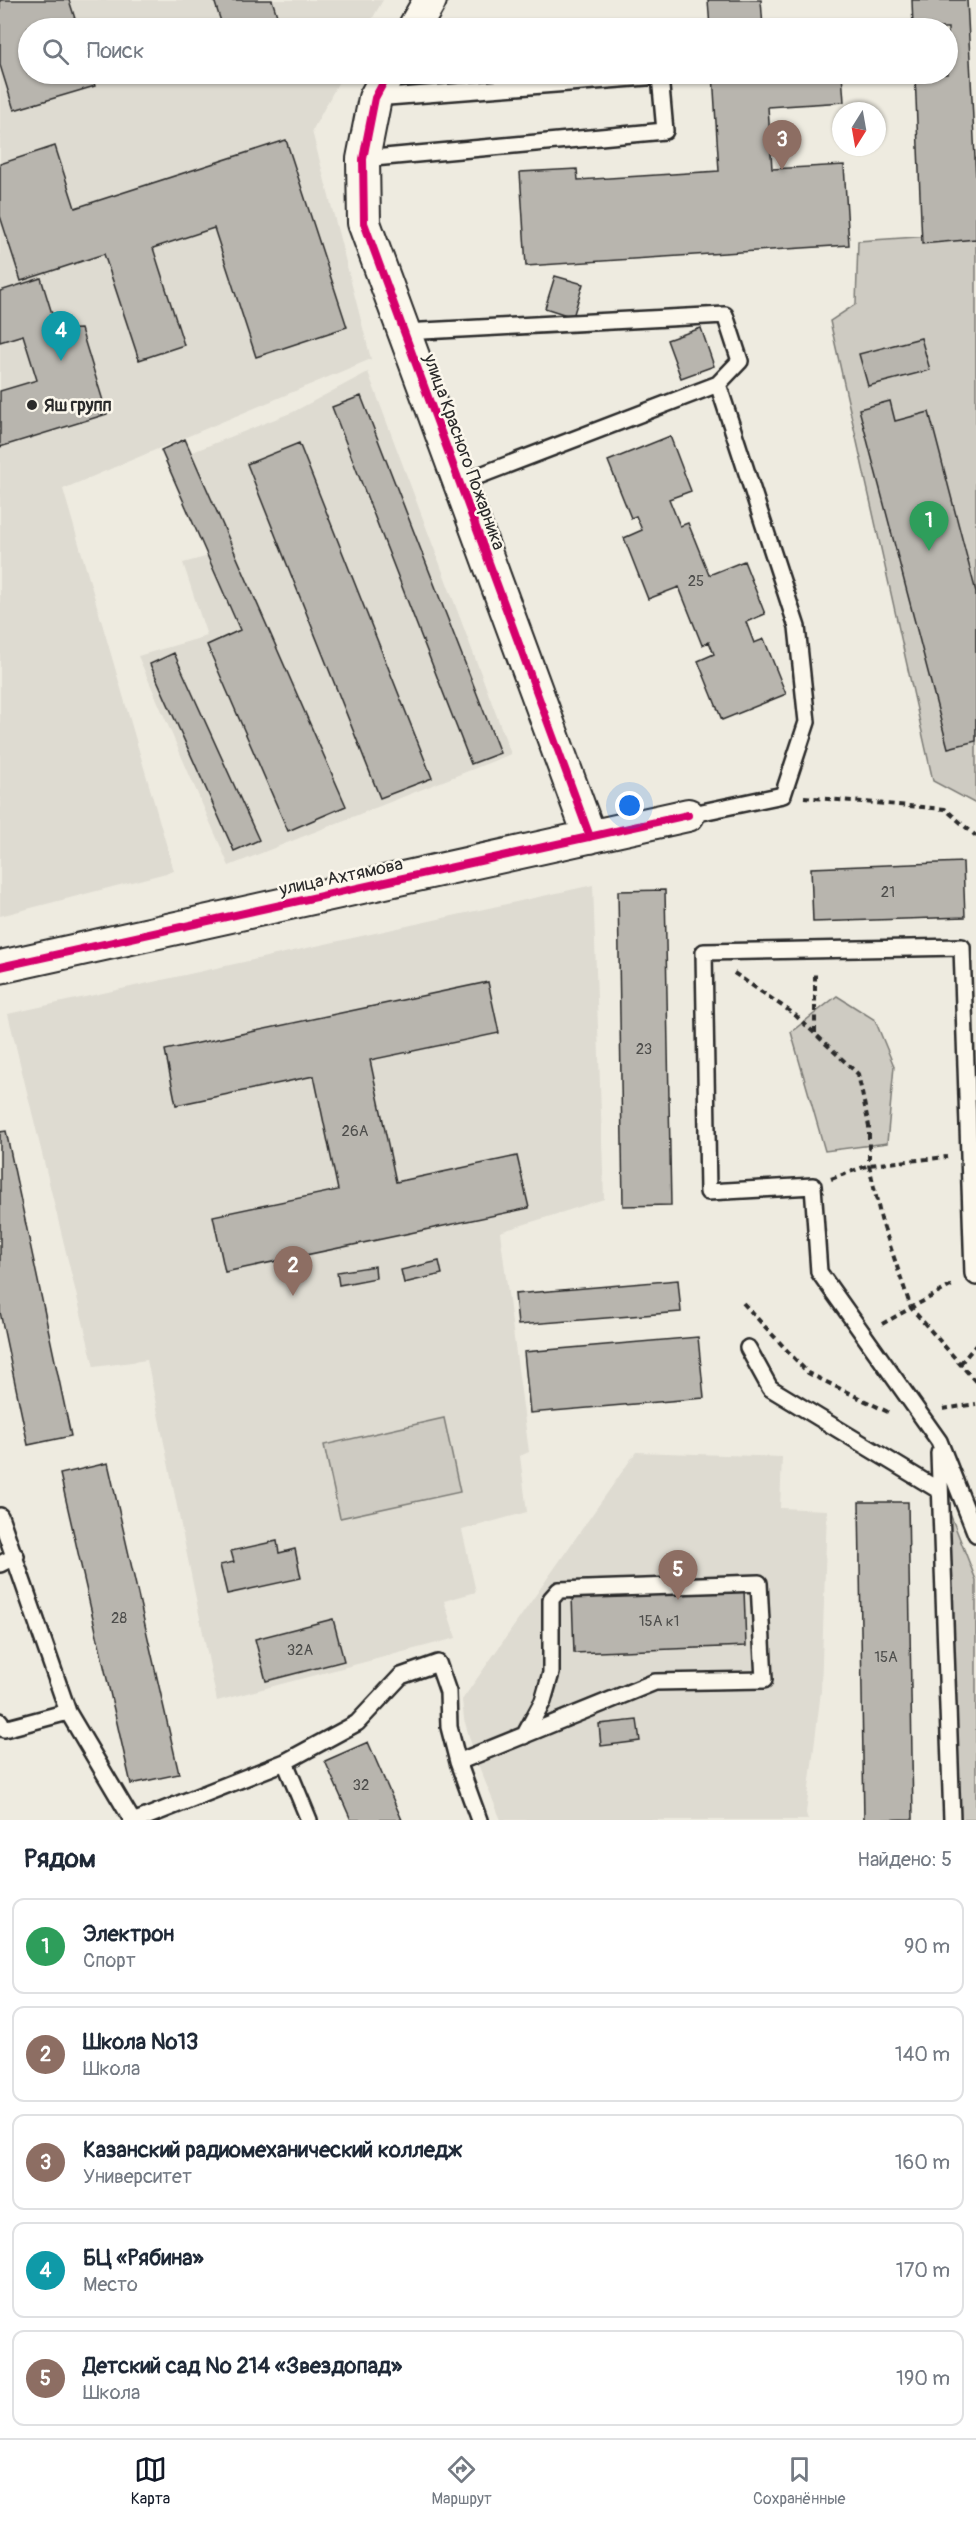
<!DOCTYPE html>
<html lang="ru">
<meta charset="utf-8">
<style>
body{margin:0;font-family:Pangolin,sans-serif;background:#f2f2f3;color:#1f2937}
.compass{position:absolute;left:832px;top:102px;width:54px;height:54px;border-radius:50%;background:#fff;box-shadow:0 2px 4px #0004;rotate:191deg}
.you{position:absolute;left:630px;top:806px;width:21px;height:21px;margin:-15px;border:4px solid #fff;border-radius:50%;background:#1a73e8;box-shadow:0 0 0 9px #1a73e833}
.badge{display:grid;place-items:center;width:39px;height:39px;border-radius:50%;background:#111827;color:#fff;font-size:20px;font-weight:700}
.pin{position:absolute;translate:-50% -50px;filter:drop-shadow(0 2px 3px #0008)}
.pin::after{content:'';position:absolute;top:32px;width:21px;height:18px;background:inherit;clip-path:polygon(0 0,100% 0,50% 100%)}
.list{margin:0;padding:0;list-style:none}
h2{display:flex;justify-content:space-between;align-items:center;height:78px;margin:0;padding:0 24px;font-size:26px}
h2 small{font-size:20px;font-weight:400;color:#747a83}
.list li{display:grid;grid-template-columns:39px 1fr auto;gap:18px;align-items:center;box-sizing:border-box;height:96px;margin:0 12px 12px;padding:0 12px;border:2px solid #e0e1e3;border-radius:12px}
.list b{display:block;font-size:22px;white-space:nowrap}
.list p{margin:0;font-size:20px;white-space:nowrap;color:#747a83}
.list em{font-size:20px;font-style:normal;color:#747a83}
.icon{flex:none;width:33px;height:33px;fill:none;stroke:currentColor;stroke-width:2;stroke-linecap:round;stroke-linejoin:round}
.map{position:relative;flex:none;width:976px;height:1820px;overflow:hidden}
.search{position:absolute;background:#fff;box-shadow:0 2px 4px #0004;left:18px;right:18px;top:18px;height:66px;display:flex;align-items:center;gap:15px;box-sizing:border-box;padding:0 21px;border-radius:33px;color:#747a83;font-size:22px}
.sheet{height:618px;background:#fff}
nav{display:flex;justify-content:space-around;align-items:center;box-sizing:border-box;height:84px;border-top:2px solid #e0e1e3;background:#fff;font-size:16px;color:#747a83}
nav a{display:grid;justify-items:center;gap:3px}
nav .on{color:#111827}
.map>svg:first-child{display:block}
.built{fill:#dedbd1}
.green{fill:#cecbc2;stroke:#7c7b76;stroke-width:1.5}
.building{fill:#b8b5ae;stroke:#2b2b2b;stroke-width:1.5}
.lines{fill:none;stroke-linecap:round;stroke-linejoin:round}
.lane-casing{stroke:#2b2b2b;stroke-width:20}
.street-casing{stroke:#2b2b2b;stroke-width:36}
.path{stroke:#2b2b2b;stroke-width:4;stroke-dasharray:6 4.5;stroke-linecap:butt}
.lane{stroke:#fbf7ec;stroke-width:15}
.street{stroke:#fbf7ec;stroke-width:32}
.cycleway-casing{stroke:#fbf7ec;stroke-width:11}
.cycleway{stroke:#d6006c;stroke-width:8}
.poi-dot{fill:#2b2b2b;stroke:#fbf7ec;stroke-width:2}
.labels{text-anchor:middle;dominant-baseline:central;stroke-width:5;stroke-linejoin:round;paint-order:stroke}
.number-label{font-size:15px;fill:#4e4e4c}
.poi-label{font-size:18px;font-weight:bold;fill:#2b2b2b;stroke:#fbf7ec;text-anchor:start}
.street-label{font-size:18px;fill:#2b2b2b;stroke:#fbf7ec}
</style>
<div class="map">
<svg width="976" height="1820" viewBox="0 0 976 1820">
<rect width="100%" height="100%" fill="#eeebe0"/>
<filter id="ink" filterUnits="userSpaceOnUse"><feTurbulence type="fractalNoise" baseFrequency=".0167" numOctaves="2"/><feDisplacementMap in="SourceGraphic" scale="12" xChannelSelector="R" yChannelSelector="G"/><feConvolveMatrix kernelMatrix="1 2 1 2 8 2 1 2 1" color-interpolation-filters="sRGB"/></filter>
<g filter="url(#ink)">
<!-- built -->
<path class="built" d="M 0,0 L 383,0 L 367,28 L 28,28 L 28,74 L 343,74 L 312,131 L 371,359 L 63,489 L 174,871 L 0,916 Z
M 368,372 L 511,754 L 229,866 L 138,656 L 207,636 L 183,563 L 213,555 L 175,459 L 293,412 Z
M 593,885 L 604,1199 L 500,1232 L 529,1452 L 520,1456 L 527,1512 L 462,1530 L 476,1592 L 444,1601 L 456,1638 L 217,1701 L 147,1360 L 94,1367 L 8,1014 Z
M 636,1452 L 782,1457 L 780,1508 L 827,1510 L 821,1691 L 806,1813 L 808,1820 L 501,1820 L 475,1757 L 464,1719 L 462,1700 Z"/>
<!-- green -->
<path class="green" d="M 976,233 L 976,804 L 933,781 L 830,321 L 856,304 L 858,241 Z
M 837,996 L 875,1020 L 894,1066 L 887,1143 L 825,1151 L 791,1032 Z
M 444,1418 L 460,1492 L 340,1518 L 324,1445 Z
M 947,1506 L 976,1580 L 976,1820 L 958,1820 Z"/>
<!-- building -->
<path class="building" d="M 0,0 L 69,0 L 78,28 L 28,28 L 28,74 L 91,74 L 95,86 L 14,110 L 0,65 Z
M 214,0 L 272,0 L 281,28 L 223,28 Z
M 708,0 L 761,0 L 763,28 L 710,28 Z
M 912,0 L 967,0 L 976,178 L 976,239 L 922,244 L 915,74 L 948,74 L 948,28 L 913,28 Z
M 713,74 L 842,74 L 844,102 L 768,107 L 772,169 L 844,165 L 849,245 L 526,266 L 520,172 L 577,169 L 578,180 L 719,171 Z
M 286,140 L 347,327 L 256,357 L 214,228 L 153,248 L 184,345 L 139,360 L 104,254 L 21,281 L 0,216 L 0,164 L 55,146 L 75,208 Z
M 555,276 L 583,284 L 573,317 L 545,308 Z
M 41,278 L 57,330 L 81,329 L 107,414 L 0,447 L 0,391 L 37,380 L 23,335 L 0,342 L 0,291 Z
M 701,328 L 714,366 L 681,378 L 667,340 Z
M 921,338 L 930,370 L 868,386 L 859,354 Z
M 361,396 L 500,753 L 471,764 L 332,407 Z
M 890,401 L 895,421 L 929,412 L 976,592 L 976,741 L 948,748 L 859,409 Z
M 670,436 L 691,491 L 669,499 L 680,526 L 688,523 L 709,575 L 744,561 L 765,614 L 746,622 L 754,643 L 764,639 L 786,694 L 722,720 L 698,661 L 714,654 L 709,642 L 702,645 L 679,587 L 648,599 L 624,538 L 642,530 L 636,516 L 631,518 L 608,461 Z
M 185,439 L 346,806 L 288,831 L 207,645 L 240,630 L 161,450 Z
M 299,443 L 432,778 L 380,798 L 247,464 Z
M 174,653 L 259,840 L 234,851 L 150,664 Z
M 963,862 L 965,917 L 813,922 L 811,868 Z
M 665,890 L 671,1205 L 623,1206 L 618,891 Z
M 488,982 L 499,1033 L 370,1060 L 396,1182 L 517,1156 L 529,1208 L 225,1272 L 213,1216 L 338,1190 L 314,1076 L 176,1105 L 165,1050 Z
M 6,1131 L 71,1436 L 28,1445 L 0,1312 L 0,1132 Z
M 439,1261 L 442,1274 L 404,1283 L 401,1270 Z
M 375,1266 L 376,1278 L 339,1285 L 337,1272 Z
M 678,1280 L 681,1312 L 518,1325 L 515,1294 Z
M 698,1337 L 704,1398 L 530,1413 L 524,1352 Z
M 108,1463 L 179,1774 L 131,1784 L 60,1474 Z
M 859,1502 L 908,1502 L 913,1819 L 864,1820 Z
M 277,1541 L 279,1553 L 295,1549 L 301,1578 L 227,1594 L 220,1565 L 234,1562 L 231,1551 Z
M 744,1590 L 746,1646 L 574,1653 L 572,1596 Z
M 333,1619 L 344,1661 L 266,1681 L 255,1639 Z
M 637,1720 L 640,1741 L 601,1746 L 599,1724 Z
M 368,1742 L 402,1820 L 351,1820 L 325,1761 Z"/>
<g class="lines">
<defs>
<path id="lane" d="M 363,159 L 665,131 L 660,76 L 375,98
M 404,332 L 725,315 L 740,361 L 718,384 L 797,627 L 807,722 L 783,795 L 688,815
M 460,483 L 718,384
M 976,1277 L 973,1274 L 962,947 L 704,952 L 708,1192 L 813,1186 L 819,1272 L 939,1441 L 976,1534
M 748,1348 L 770,1388 L 940,1491
M 939,1453 L 952,1820
M 0,1516 L 68,1712 L 132,1820
M 0,1564 L 16,1556
M 0,1721 L 4,1729 L 68,1712
M 285,1762 L 357,1723 L 401,1676 L 438,1663 L 448,1692 L 449,1727 L 458,1762 L 479,1820
M 458,1762 L 655,1682 L 764,1680 L 759,1583 L 559,1590 L 551,1599 L 551,1673 L 543,1701 L 524,1736
M 138,1820 L 285,1762 L 309,1820"/>
<path id="street" d="M 414,28 L 430,0
M 388,74 L 375,98 L 363,159 L 364,223 L 590,837
M 0,967 L 688,815"/>
</defs>
<!-- lane casing -->
<use href="#lane" class="lane-casing"/>
<!-- street casing -->
<use href="#street" class="street-casing"/>
<!-- path -->
<path class="path" d="M 804,797 L 945,809 L 976,836
M 734,973 L 794,1014 L 858,1074 L 869,1126 L 869,1165 L 881,1219 L 911,1308 L 976,1382
M 815,1033 L 815,971
M 831,1179 L 869,1165 L 947,1157
M 743,1303 L 808,1373 L 892,1414
M 882,1324 L 954,1284
M 960,1364 L 976,1345
M 943,1409 L 976,1404"/>
<!-- lane -->
<use href="#lane" class="lane"/>
<!-- street -->
<use href="#street" class="street"/>
<defs>
<path id="cycleway" d="M 388,74 L 375,98 L 363,159 L 364,223 L 590,837
M 0,967 L 688,815"/>
</defs>
<!-- cycleway casing -->
<use href="#cycleway" class="cycleway-casing"/>
<!-- cycleway -->
<use href="#cycleway" class="cycleway"/>
</g>
</g>
<!-- markers -->
<circle class="poi-dot" cx="32" cy="405" r="6"/>
<g class="labels">
<!-- number labels -->
<g class="number-label">
<text x="696" y="581">25</text>
<text x="888" y="892">21</text>
<text x="644" y="1049">23</text>
<text x="355" y="1131">26А</text>
<text x="119" y="1618">28</text>
<text x="659" y="1621">15А к1</text>
<text x="300" y="1650">32А</text>
<text x="886" y="1657">15А</text>
<text x="361" y="1785">32</text>
</g>
<!-- poi labels -->
<g class="poi-label">
<text x="44" y="405">Яш групп</text>
</g>
<!-- street labels -->
<g class="street-label">
<text transform="translate(464 452) rotate(70)">улица Красного Пожарника</text>
<text transform="translate(341 877) rotate(-12)">улица Ахтямова</text>
</g>
</g>
</svg>
<svg class="compass" viewBox="-18 -18 36 36"><path d="M0-13l5 13h-10z" fill="#e53935"/><path d="M0 13l5-13h-10z" fill="#747a83"/></svg>
<div class="you"></div>
<div class="pin badge" style="left:929px;top:551px;background:#2e9e5b">1</div>
<div class="pin badge" style="left:293px;top:1296px;background:#8d6e63">2</div>
<div class="pin badge" style="left:782px;top:170px;background:#8d6e63">3</div>
<div class="pin badge" style="left:61px;top:361px;background:#0f9aa8">4</div>
<div class="pin badge" style="left:678px;top:1600px;background:#8d6e63">5</div>
<div class="search"><svg class="icon" aria-label="search" viewBox="0 0 24 24"><circle cx="10" cy="10" r="6"/><path d="M15 15l6 6"/></svg>Поиск</div>
</div>
<section class="sheet">
<h2>Рядом<small>Найдено: 5</small></h2>
<ul class="list">
<li><span class="badge" style="background:#2e9e5b">1</span><div><b>Электрон</b><p>Спорт</p></div><em>90 m</em></li>
<li><span class="badge" style="background:#8d6e63">2</span><div><b>Школа №13</b><p>Школа</p></div><em>140 m</em></li>
<li><span class="badge" style="background:#8d6e63">3</span><div><b>Казанский радиомеханический колледж</b><p>Университет</p></div><em>160 m</em></li>
<li><span class="badge" style="background:#0f9aa8">4</span><div><b>БЦ «Рябина»</b><p>Место</p></div><em>170 m</em></li>
<li><span class="badge" style="background:#8d6e63">5</span><div><b>Детский сад № 214 «Звездопад»</b><p>Школа</p></div><em>190 m</em></li>
</ul>
</section>
<nav>
<a class="on"><svg class="icon" aria-label="map" viewBox="0 0 24 24"><path d="M3 6l6-2 6 2 6-2v14l-6 2-6-2-6 2zM9 4v14M15 6v14"/></svg>Карта</a>
<a><svg class="icon" aria-label="directions" viewBox="0 0 24 24"><path d="M12 3l9 9-9 9-9-9zM9 14v-3h6M13 9l2 2-2 2"/></svg>Маршрут</a>
<a><svg class="icon" aria-label="saved" viewBox="0 0 24 24"><path d="M7 4h10v16l-5-4-5 4z"/></svg>Сохранённые</a>
</nav>
